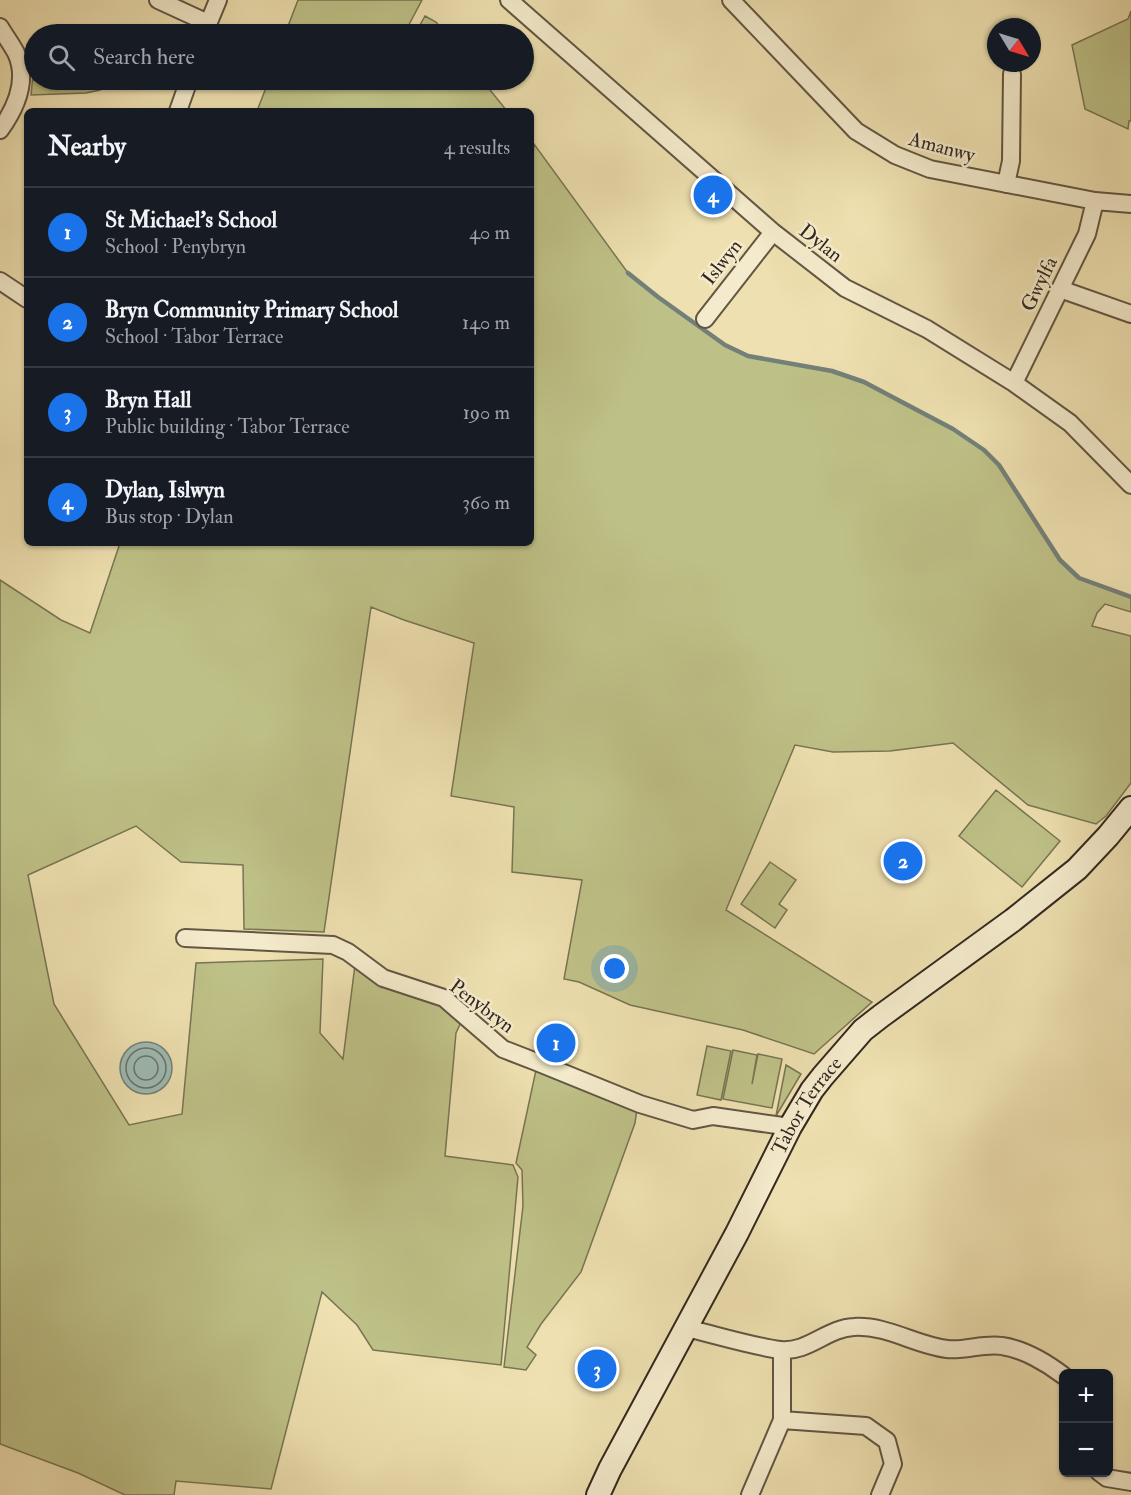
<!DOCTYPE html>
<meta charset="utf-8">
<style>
body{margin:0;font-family:"IM FELL Double Pica",serif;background:#242831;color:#f1f3f6}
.controls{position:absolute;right:18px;bottom:18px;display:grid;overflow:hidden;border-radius:9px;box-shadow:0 2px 4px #0004}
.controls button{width:54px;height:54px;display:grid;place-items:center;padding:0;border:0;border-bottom:2px solid #363941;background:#171b24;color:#f1f3f6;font:30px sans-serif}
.compass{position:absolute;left:987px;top:18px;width:54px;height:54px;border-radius:50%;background:#171b24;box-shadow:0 2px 4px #0004;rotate:128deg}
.you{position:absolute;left:615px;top:969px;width:21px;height:21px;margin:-15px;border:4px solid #fff;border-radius:50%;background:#1a73e8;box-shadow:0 0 0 9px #1a73e833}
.badge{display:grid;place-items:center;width:39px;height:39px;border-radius:50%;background:#1a73e8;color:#fff;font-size:20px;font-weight:700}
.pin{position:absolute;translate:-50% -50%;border:3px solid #fff;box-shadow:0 2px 6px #0006}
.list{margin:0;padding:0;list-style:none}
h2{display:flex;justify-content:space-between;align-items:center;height:78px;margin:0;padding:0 24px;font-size:26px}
h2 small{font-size:20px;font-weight:400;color:#9ea1a6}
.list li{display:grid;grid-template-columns:39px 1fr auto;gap:18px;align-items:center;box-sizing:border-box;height:90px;padding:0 24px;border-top:2px solid #363941}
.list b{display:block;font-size:22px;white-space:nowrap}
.list p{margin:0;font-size:20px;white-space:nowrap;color:#9ea1a6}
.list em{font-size:20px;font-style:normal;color:#9ea1a6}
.icon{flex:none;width:33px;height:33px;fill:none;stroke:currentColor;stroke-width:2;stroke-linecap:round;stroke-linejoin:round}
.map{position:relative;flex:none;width:1131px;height:1495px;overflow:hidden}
.search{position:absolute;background:#171b24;box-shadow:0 2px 4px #0004;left:24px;top:24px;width:510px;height:66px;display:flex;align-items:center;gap:15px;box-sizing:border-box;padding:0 21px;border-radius:33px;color:#9ea1a6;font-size:22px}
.panel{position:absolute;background:#171b24;box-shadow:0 2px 4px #0004;left:24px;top:108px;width:510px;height:438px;border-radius:9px}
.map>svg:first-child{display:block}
.green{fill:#bec187;stroke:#787454;stroke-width:1.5}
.water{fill:#9ebbb5;stroke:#738079;stroke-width:1.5}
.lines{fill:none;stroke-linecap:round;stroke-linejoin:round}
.shore{stroke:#68726a;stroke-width:1.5}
.stream{stroke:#738079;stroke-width:4.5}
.minor-casing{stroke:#625644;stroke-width:20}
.secondary-casing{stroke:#332820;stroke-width:26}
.minor{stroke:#f4ebcc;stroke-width:16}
.secondary{stroke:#f4ebcc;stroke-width:22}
.labels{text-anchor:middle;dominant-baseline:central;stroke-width:5;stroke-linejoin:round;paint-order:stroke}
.street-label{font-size:20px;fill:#332820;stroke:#f4ebcc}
</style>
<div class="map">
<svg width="1131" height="1495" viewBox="0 0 1131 1495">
<rect width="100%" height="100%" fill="#eee0b0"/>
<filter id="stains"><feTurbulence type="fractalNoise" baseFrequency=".00333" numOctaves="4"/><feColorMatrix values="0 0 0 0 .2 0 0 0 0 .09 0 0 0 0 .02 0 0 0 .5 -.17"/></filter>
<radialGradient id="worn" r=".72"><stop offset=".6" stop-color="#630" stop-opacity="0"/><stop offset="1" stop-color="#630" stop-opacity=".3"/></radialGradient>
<!-- green -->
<path class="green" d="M 298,0 L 422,0 L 404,34 L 285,34 Z
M 1131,11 L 1131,121 L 1129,121 L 1128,129 L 1085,109 L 1072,45 L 1128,19 Z
M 425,16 L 436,22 L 446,34 L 415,34 Z
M 34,51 L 34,80 L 109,80 L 100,90 L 86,93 L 31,95 L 33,75 L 30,53 Z
M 269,80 L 482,80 L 507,111 L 257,111 Z
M 531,141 L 533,143 L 532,167 L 534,144 L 628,273 L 658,297 L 725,345 L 748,356 L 832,371 L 864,382 L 953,429 L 984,450 L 999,465 L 1060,560 L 1079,578 L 1131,598 L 1131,612 L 1105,604 L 1097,613 L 1092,626 L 1131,636 L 1131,783 L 1106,816 L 1096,824 L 1028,805 L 953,743 L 890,751 L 833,752 L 795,745 L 726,910 L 872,1002 L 814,1054 L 743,1030 L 630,1005 L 579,982 L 564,979 L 582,880 L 512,872 L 514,807 L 451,796 L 474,643 L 404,620 L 371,607 L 324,932 L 244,929 L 243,865 L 181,862 L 136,826 L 28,875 L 54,1004 L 129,1125 L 182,1114 L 196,963 L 323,959 L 320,1033 L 343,1059 L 355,965 L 425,996 L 462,1020 L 456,1033 L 445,1156 L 513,1165 L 518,1177 L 501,1365 L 373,1350 L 357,1325 L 322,1292 L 271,1489 L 176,1481 L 174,1495 L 125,1495 L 78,1473 L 0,1444 L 0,580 L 61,620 L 90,633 L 120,543 L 531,543 Z
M 996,790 L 1060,841 L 1022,887 L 959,836 Z
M 770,862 L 796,880 L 779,904 L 787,910 L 775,928 L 741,904 Z
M 707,1046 L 731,1051 L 721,1100 L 697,1095 Z
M 733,1050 L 757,1055 L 752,1084 L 758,1054 L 782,1059 L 772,1108 L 723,1099 Z
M 786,1065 L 801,1074 L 776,1116 Z
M 536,1070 L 637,1109 L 635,1123 L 581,1272 L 541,1324 L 527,1347 L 536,1355 L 526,1370 L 504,1367 L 523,1206 L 522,1170 L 516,1163 Z"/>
<!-- water -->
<path class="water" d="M120 1068a26 26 0 1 1 52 0a26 26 0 1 1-52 0Z"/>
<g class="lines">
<!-- shore -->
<path class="shore" d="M126 1068a20 20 0 1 1 40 0a20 20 0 1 1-40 0Z
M134 1068a12 12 0 1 1 24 0a12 12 0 1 1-24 0Z"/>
<!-- stream -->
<path class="stream" d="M 628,273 L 658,297 L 725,345 L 748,356 L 832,371 L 864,382 L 953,429 L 984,450 L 999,465 L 1060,560 L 1079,578 L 1131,597"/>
<defs>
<path id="minor" d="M 158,0 L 208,23
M 509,0 L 773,232 L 845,288 L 927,329 L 1014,383 L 1070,423 L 1131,485
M 731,0 L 856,131 L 895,155 L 930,169 L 1095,201 L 1131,204
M 0,27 C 5,36 13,46 17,55 C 28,82 16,108 0,130
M 204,34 L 218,0
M 178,111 L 189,80
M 1006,184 L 1011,161 L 1012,74
M 0,281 L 27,299
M 1060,289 L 1131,314
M 705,319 L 773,232
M 1014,383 L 1087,234 L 1095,201
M 185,938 L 333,945 L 348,952 L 383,978 L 444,998 L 503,1049 L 534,1061 L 640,1104 L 693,1120 L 713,1116 L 790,1127
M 686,1328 C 716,1335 751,1346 780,1350 C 808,1353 827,1328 854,1327 C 887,1325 915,1345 947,1349 C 965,1351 984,1343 1002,1346 C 1023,1349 1047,1363 1064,1376
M 782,1420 L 866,1426 L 887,1441 L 893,1464 L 880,1495
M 1099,1472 L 1107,1478 L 1131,1482
M 750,1495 L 782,1420 L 782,1350"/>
<g id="secondary">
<path id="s1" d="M 598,1495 L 610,1469 L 737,1233 L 790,1127 L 812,1090 L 823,1076 L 863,1030 L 881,1016 L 1013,920 L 1077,869 L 1108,836 L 1131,808"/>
</g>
</defs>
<!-- minor casing -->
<use href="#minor" class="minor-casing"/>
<!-- secondary casing -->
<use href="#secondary" class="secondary-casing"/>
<!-- minor -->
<use href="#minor" class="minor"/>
<!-- secondary -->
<use href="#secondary" class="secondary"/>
</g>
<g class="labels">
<!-- street labels -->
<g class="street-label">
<text transform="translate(942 147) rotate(15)">Amanwy</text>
<text transform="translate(821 243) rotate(38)">Dylan</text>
<text transform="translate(722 262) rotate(-52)">Islwyn</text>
<text transform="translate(1039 284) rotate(-64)">Gwylfa</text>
<text transform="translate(482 1006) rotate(37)">Penybryn</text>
<text stroke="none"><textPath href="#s1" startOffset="442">Tabor Terrace</textPath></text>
</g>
</g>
<rect width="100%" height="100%" filter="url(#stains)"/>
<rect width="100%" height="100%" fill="url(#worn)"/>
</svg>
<div class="controls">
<button>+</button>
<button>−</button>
</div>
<svg class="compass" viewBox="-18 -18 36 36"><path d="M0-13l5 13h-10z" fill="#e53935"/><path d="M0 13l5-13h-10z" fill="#9ea1a6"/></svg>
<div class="you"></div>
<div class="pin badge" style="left:556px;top:1043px">1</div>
<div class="pin badge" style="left:903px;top:861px">2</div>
<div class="pin badge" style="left:597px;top:1369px">3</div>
<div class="pin badge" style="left:713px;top:195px">4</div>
<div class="search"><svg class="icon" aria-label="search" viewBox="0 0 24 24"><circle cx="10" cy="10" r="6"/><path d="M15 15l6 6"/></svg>Search here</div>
<section class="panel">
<h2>Nearby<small>4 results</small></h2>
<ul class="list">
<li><span class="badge">1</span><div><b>St Michael's School</b><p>School · Penybryn</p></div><em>40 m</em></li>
<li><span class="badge">2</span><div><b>Bryn Community Primary School</b><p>School · Tabor Terrace</p></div><em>140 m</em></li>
<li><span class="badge">3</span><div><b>Bryn Hall</b><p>Public building · Tabor Terrace</p></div><em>190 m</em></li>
<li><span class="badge">4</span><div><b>Dylan, Islwyn</b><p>Bus stop · Dylan</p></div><em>360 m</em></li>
</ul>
</section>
</div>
